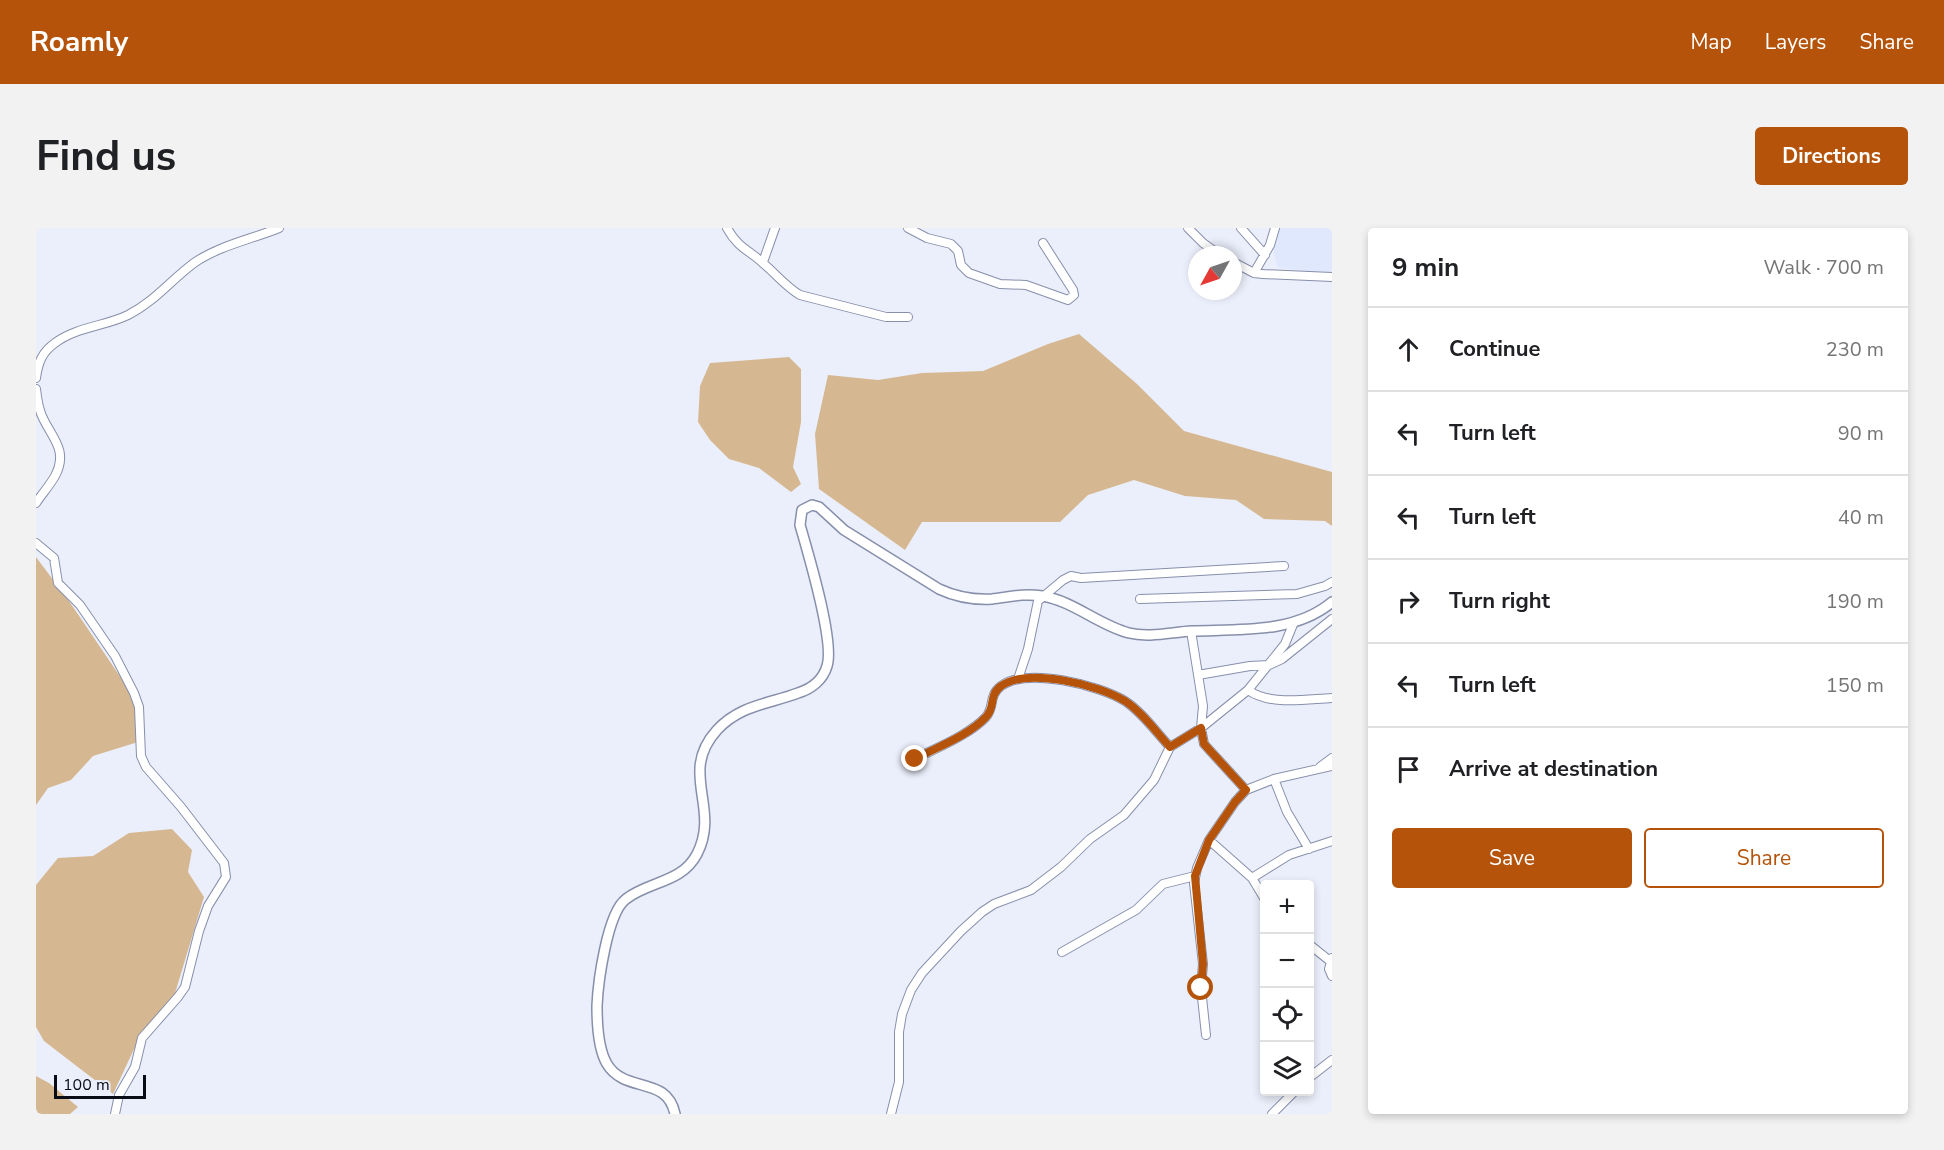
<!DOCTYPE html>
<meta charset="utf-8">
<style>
body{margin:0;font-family:"Nunito Sans",sans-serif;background:#f2f2f2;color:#202124}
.controls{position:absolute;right:18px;bottom:18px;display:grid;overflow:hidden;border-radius:6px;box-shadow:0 3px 9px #0003}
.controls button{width:54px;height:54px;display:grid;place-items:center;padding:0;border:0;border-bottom:2px solid #e0e0e0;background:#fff;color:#202124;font:30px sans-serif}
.compass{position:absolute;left:1152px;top:18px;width:54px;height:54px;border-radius:50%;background:#fff;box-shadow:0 3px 9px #0003;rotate:230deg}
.scale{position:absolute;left:18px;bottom:15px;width:92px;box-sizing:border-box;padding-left:6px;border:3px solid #090b15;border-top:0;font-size:16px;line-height:21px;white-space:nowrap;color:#090b15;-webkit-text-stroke:4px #ebeffb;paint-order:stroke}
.stop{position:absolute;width:18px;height:18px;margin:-14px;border:4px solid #b45309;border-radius:50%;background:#fff}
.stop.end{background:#b45309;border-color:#fff;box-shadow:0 2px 6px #0008}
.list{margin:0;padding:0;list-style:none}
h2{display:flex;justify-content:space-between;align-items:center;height:78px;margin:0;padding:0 24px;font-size:26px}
h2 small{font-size:20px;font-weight:400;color:#757577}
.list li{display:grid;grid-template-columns:39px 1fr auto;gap:18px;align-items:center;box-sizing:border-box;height:84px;padding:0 24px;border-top:2px solid #e0e0e0}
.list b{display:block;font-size:22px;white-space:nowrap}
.list em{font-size:20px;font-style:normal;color:#757577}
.actions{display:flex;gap:12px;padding:18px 24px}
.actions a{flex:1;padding:14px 0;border:2px solid #b45309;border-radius:6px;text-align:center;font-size:21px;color:#b45309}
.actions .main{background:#b45309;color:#fff}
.icon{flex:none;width:33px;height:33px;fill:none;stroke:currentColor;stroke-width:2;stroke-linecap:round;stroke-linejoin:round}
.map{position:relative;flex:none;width:1296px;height:886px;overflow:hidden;border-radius:6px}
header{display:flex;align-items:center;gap:36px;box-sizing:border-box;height:84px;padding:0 30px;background:#b45309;color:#fff}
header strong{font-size:28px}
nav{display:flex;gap:33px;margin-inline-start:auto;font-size:21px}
.intro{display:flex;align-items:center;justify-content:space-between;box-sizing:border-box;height:144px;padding:0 36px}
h1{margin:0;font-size:42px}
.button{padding:15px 27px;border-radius:6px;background:#b45309;color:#fff;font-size:21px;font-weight:700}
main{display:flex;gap:36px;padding:0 36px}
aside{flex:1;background:#fff;border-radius:6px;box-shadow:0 3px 9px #0003}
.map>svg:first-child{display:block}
.built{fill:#e0e8fe}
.green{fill:#d5b891}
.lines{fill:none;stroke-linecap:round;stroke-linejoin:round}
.minor-casing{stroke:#878fab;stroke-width:10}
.major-casing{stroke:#878fab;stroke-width:12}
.minor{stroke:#fff;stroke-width:8}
.major{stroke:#fff;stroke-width:9}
.route{stroke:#b45309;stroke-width:8}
</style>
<header>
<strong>Roamly</strong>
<nav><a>Map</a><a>Layers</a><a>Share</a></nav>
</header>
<div class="intro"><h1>Find us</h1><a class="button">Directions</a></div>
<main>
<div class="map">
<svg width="1296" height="886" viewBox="0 0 1296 886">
<rect width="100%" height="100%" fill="#ebeffb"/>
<!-- built -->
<path class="built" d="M 1244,0 L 1296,0 L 1296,48 L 1241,39 L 1237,19 Z"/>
<!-- green -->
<path class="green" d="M 1043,106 L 1101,156 L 1148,203 L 1296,244 L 1296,298 L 1289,293 L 1228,291 L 1200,272 L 1149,268 L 1098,252 L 1052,267 L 1024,294 L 886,294 L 869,322 L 783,261 L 779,206 L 792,147 L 842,152 L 886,145 L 947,143 L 1012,116 Z
M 753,129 L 765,141 L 765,194 L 757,239 L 765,256 L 755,264 L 723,240 L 693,231 L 674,212 L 662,194 L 664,158 L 674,135 Z
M 0,329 L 35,376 L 100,472 L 102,514 L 57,528 L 35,552 L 12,560 L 0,577 Z
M 136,601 L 156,622 L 152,644 L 168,669 L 137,772 L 107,802 L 77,866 L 8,813 L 0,799 L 0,657 L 22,630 L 57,628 L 93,605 Z
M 0,848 L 13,855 L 42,879 L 34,886 L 0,886 Z"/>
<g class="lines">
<defs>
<path id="minor" d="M 691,0 C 702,20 713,22 728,36 C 740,46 750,59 764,67 L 850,89 L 872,89
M 872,0 L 891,10 L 915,16 L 922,23 L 925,37 L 933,45 L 964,56 L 990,57 L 1032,72 L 1038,67 L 1037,62 L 1007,15
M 1152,0 L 1167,15 L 1184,27
M 1205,0 L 1229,27
M 727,34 L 739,0
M 1197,34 L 1218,45 L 1227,46 L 1296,49
M 1218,45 L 1234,17 L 1239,0
M 0,150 C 2,135 6,124 19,115 C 40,99 70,98 92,87 C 118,74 135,52 158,35 C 182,18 216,11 243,0
M 0,161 C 1,170 2,179 6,188 C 15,209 33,222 19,248 C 14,257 6,266 0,275
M 0,315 L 18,330 L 22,355 L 44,377 L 79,428 L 98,465 L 103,479 L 105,528 L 110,539 L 145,579 L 188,635 L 190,649 L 172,678 L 163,703 L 149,759 L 142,769 L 106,810 L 99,839 L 83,867 L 79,886
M 1104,371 L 1261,366 L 1289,358 L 1296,354
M 1155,403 L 1167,478 L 1165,500 L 1168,516 L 1210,562
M 1162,447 L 1214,438 L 1233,437 L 1246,431 L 1296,391
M 982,451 L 992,421 L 1002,373 L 1027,352 L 1035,348 L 1045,350 L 1248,338
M 1212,462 C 1234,478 1271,471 1296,470
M 879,531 C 900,520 933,507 950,489 C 959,479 952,468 965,458 C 991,439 1063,457 1089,473 C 1106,484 1120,504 1134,519
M 1284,539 L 1296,530
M 1238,551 L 1251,584 L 1273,621
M 1173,612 L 1216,650 L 1253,627 L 1296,613
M 1216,650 L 1228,670
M 1274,717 L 1294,733
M 1026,724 L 1100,682 L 1127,656 L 1159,648
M 1296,730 L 1293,741 L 1296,748
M 1170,807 L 1165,760 L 1167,736 L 1158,655 L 1161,640 L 1173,612 L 1199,574 L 1210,562 L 1238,551 L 1296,538
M 1274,849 L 1296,832
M 855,886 L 863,854 L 863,804 L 866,786 L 875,762 L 886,745 L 925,703 L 946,684 L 958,676 L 995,662 L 1025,639 L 1054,611 L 1088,587 L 1118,552 L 1134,519 L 1165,500 L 1212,462 L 1249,416 L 1258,394
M 1236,886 L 1258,864"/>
<path id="major" d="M 639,886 C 631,847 589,866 571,836 C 562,821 561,796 561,778 C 562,755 571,685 590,671 C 613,653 646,655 661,626 C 685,579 642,545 681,502 C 704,477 733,476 762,465 C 775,461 787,452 791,438 C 799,414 772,325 764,297 L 766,282 L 776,277 L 783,279 L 808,302 L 903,361 C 920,369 937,372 956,371 C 973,369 988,365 1006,368 C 1038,373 1062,397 1093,405 C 1113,410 1136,404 1156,403 C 1203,401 1258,406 1296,374"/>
</defs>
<!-- minor casing -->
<use href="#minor" class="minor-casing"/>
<!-- major casing -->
<use href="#major" class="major-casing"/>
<!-- minor -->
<use href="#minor" class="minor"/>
<!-- major -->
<use href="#major" class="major"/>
</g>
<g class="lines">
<!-- route -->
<path class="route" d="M 879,531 C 901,519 932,508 950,489 C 960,479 952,468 965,458 C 992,439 1063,457 1089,473 C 1106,484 1120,504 1134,519 L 1165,500 L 1168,516 L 1210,562 L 1199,574 L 1173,612 L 1159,648 L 1167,736 L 1165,760"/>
</g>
</svg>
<div class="controls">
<button>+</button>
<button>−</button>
<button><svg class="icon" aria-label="locate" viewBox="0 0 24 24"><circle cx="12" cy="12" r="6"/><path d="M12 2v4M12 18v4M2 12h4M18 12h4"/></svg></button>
<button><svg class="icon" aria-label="layers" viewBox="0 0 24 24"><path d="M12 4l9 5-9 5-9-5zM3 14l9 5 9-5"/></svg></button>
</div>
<svg class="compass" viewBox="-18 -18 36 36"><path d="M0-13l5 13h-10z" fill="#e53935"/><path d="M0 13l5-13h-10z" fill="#757577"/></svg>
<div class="scale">100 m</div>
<div class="stop" style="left:1165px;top:760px"></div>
<div class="stop end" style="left:879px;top:531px"></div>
</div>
<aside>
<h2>9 min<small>Walk · 700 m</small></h2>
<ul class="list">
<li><svg class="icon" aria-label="ahead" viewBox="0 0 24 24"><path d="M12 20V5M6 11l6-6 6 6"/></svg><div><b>Continue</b></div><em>230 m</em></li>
<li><svg class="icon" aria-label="left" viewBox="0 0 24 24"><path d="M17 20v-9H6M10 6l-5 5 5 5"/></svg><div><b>Turn left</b></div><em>90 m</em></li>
<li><svg class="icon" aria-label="left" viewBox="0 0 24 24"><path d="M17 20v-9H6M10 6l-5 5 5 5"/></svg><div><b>Turn left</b></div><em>40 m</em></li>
<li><svg class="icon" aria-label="right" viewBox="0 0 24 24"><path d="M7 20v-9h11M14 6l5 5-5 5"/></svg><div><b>Turn right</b></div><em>190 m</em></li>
<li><svg class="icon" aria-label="left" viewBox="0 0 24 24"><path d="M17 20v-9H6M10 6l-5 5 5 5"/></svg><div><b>Turn left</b></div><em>150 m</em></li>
<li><svg class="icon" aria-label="arrive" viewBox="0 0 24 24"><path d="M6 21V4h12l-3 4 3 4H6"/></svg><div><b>Arrive at destination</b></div></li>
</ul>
<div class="actions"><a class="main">Save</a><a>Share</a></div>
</aside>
</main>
